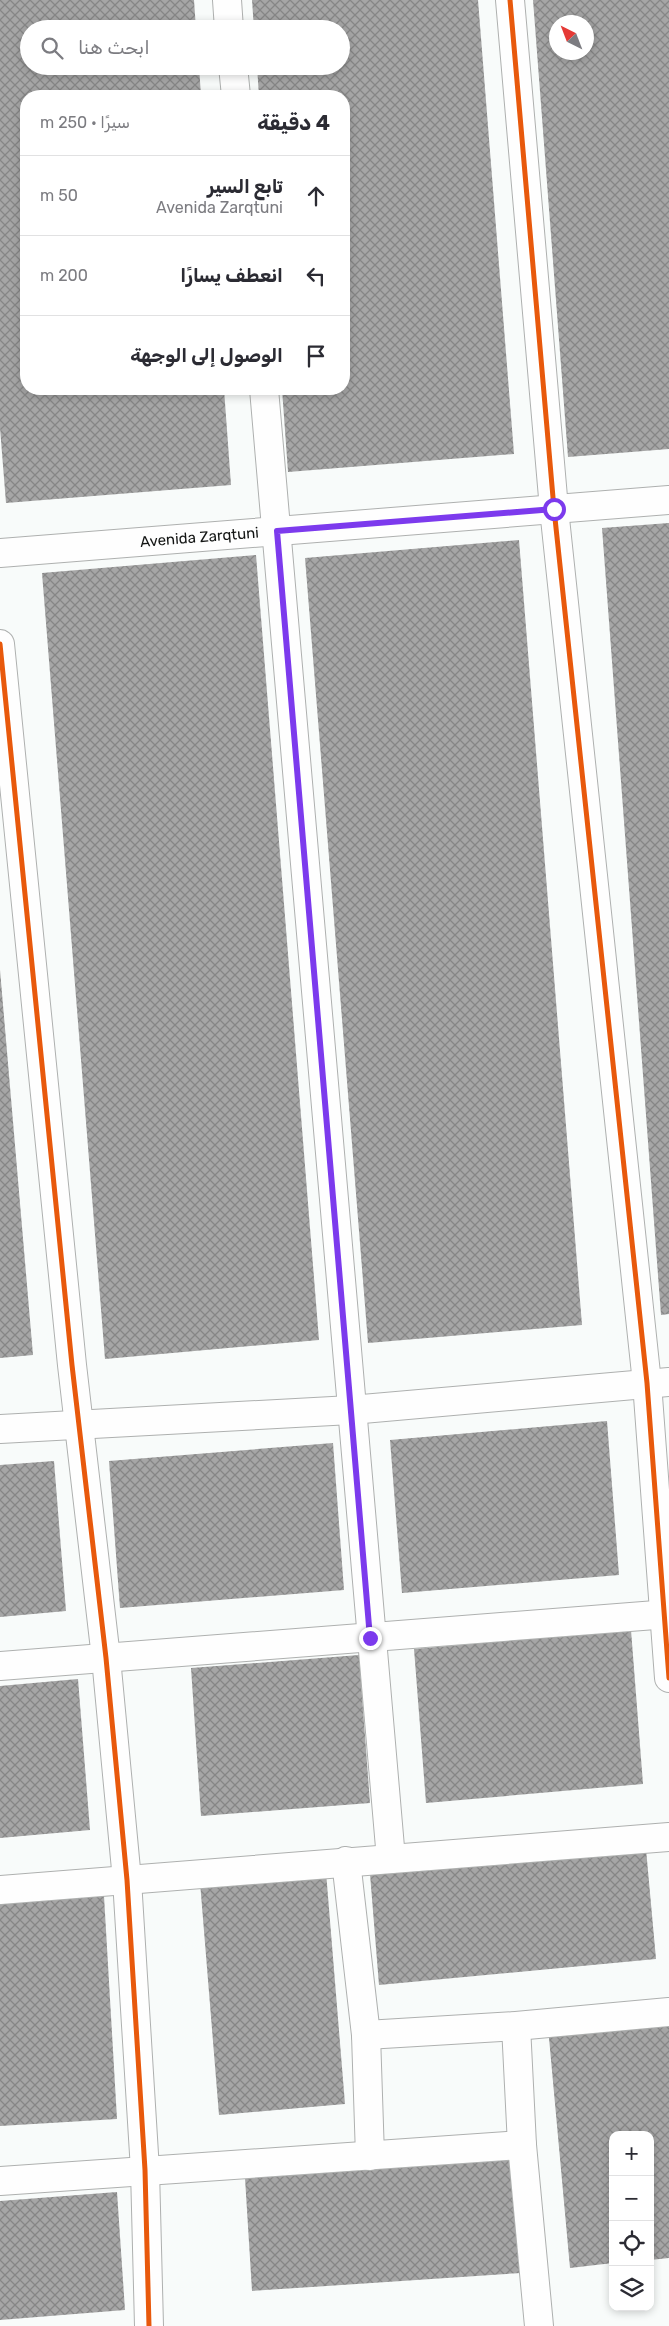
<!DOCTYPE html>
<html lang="ar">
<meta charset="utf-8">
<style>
body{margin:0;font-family:Rubik,Cairo,sans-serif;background:#f2f2f3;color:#2b2b33;direction:rtl}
.controls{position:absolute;right:15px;bottom:15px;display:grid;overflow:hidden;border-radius:10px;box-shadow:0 2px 8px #0003}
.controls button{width:45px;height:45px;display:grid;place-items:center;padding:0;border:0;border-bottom:1px solid #e1e1e2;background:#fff;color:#2b2b33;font:25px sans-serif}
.compass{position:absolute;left:549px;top:15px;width:45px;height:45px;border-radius:50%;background:#fff;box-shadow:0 2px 8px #0003;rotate:318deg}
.stop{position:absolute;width:15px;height:15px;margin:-11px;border:4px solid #7c3aed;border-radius:50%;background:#fff}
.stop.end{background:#7c3aed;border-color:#fff;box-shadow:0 1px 5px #0008}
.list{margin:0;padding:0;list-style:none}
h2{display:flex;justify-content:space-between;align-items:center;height:65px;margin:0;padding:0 20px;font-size:21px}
h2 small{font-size:16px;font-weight:400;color:#7c7c81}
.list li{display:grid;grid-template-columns:32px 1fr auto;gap:15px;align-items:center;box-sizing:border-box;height:80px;padding:0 20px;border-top:1px solid #e1e1e2}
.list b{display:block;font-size:19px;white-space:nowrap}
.list p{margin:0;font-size:16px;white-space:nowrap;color:#7c7c81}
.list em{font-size:16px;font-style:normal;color:#7c7c81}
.icon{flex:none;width:28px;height:28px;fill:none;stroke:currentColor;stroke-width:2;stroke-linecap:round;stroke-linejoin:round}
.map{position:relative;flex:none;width:669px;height:2326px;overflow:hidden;direction:ltr}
.search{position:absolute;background:#fff;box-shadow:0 2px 8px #0003;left:20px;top:20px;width:330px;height:55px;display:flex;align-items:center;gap:12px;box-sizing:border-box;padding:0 18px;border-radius:28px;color:#7c7c81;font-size:19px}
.panel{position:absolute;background:#fff;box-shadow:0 2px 8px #0003;left:20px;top:90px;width:330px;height:305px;border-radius:20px;direction:rtl}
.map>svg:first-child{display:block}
.building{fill:url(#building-cross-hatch);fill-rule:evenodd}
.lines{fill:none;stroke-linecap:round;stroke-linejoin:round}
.minor-casing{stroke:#aeb0af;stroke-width:30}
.minor{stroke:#fefefe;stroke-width:28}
.cycleway-casing{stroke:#fff;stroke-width:8}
.cycleway{stroke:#e8590c;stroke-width:5}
.route{stroke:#7c3aed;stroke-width:6}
.labels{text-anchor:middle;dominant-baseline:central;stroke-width:5;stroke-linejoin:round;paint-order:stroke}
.street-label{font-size:15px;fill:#131514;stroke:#fff}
</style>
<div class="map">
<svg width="669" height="2326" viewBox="0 0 669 2326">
<defs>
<pattern id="building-cross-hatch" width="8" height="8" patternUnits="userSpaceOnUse" patternTransform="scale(1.25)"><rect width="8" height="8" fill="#a6a6a6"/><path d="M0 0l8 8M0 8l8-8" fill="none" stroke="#868686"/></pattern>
</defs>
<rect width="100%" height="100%" fill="#f8fbfa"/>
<!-- building -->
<path class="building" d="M 0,0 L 194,0 L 196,29 L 29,29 L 29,66 L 199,66 L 201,96 L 26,96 L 26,389 L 224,389 L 231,485 L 6,503 L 0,428 Z
M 252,0 L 478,0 L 514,454 L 288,472 L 282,389 L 344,389 L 344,96 L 259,96 L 257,66 L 341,66 L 341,29 L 254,29 Z
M 533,0 L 669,0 L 669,449 L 568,457 ZM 556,22 L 586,22 L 586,52 L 556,52 Z
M 669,523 L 669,1314 L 661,1315 L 602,528 Z
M 519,540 L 582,1325 L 368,1343 L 305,558 Z
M 256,555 L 319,1340 L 105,1359 L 42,573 Z
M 0,970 L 33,1355 L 0,1358 Z
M 607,1421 L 619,1575 L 402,1593 L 390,1440 Z
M 333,1443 L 344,1590 L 120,1608 L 109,1461 Z
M 54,1461 L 66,1611 L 0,1617 L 0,1465 Z
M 631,1630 L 643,1784 L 426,1803 L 414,1649 Z
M 359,1655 L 370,1803 L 201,1816 L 191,1668 Z
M 78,1679 L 90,1830 L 0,1838 L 0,1686 Z
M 646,1849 L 656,1959 L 379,1985 L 370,1874 Z
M 326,1872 L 345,2104 L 219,2115 L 200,1882 Z
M 104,1896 L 117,2119 L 0,2126 L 0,1903 Z
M 669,2015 L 669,2258 L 650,2260 L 650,2135 L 613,2135 L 613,2263 L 570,2268 L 548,2027 Z
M 515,2160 L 521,2273 L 252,2291 L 245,2178 Z
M 117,2192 L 125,2310 L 0,2320 L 0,2201 Z"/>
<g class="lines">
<defs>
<g id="minor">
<path d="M 227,0 L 229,29"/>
<path d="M 510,0 L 554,509 L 647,1383 L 669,1678"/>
<path d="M 233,66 L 236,96"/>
<path d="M 264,389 L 391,1859"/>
<path id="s1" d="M 0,553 L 669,500"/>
<path d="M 0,644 L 72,1365 L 106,1658 L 127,1880 L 145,2170 L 149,2326"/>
<path d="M 0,1429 L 351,1410 L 669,1382"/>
<path d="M 0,1666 L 669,1614"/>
<path d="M 346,1861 L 366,2035 L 370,2156"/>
<path d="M 0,1890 L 669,1837"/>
<path d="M 516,2026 L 522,2145 L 539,2326"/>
<path d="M 366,2035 L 516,2026 L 669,2012"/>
<path d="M 0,2181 L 522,2145"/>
</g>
</defs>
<!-- minor casing -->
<use href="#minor" class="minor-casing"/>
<!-- minor -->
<use href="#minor" class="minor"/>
<defs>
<path id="cycleway" d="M 510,0 L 554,509 L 647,1383 L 669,1678
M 0,644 L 72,1365 L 106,1658 L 127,1880 L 145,2170 L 149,2326"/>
</defs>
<!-- cycleway casing -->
<use href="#cycleway" class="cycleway-casing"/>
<!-- cycleway -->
<use href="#cycleway" class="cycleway"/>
</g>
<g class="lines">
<!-- route -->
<path class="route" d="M 370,1638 L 277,531 L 554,509"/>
</g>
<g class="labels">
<!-- street labels -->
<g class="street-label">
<text stroke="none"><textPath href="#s1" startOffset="200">Avenida Zarqtuni</textPath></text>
</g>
</g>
</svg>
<div class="controls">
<button>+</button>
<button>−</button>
<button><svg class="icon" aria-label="locate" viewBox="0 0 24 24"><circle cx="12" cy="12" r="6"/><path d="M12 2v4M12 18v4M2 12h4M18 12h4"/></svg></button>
<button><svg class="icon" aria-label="layers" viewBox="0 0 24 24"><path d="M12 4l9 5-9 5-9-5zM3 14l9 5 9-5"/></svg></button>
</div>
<svg class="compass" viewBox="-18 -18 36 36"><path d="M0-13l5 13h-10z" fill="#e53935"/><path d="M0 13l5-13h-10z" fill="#7c7c81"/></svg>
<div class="stop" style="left:554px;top:509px"></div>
<div class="stop end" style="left:370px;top:1638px"></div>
<div class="search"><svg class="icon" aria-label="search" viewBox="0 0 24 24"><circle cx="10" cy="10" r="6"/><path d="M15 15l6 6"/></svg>ابحث هنا</div>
<section class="panel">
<h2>4 دقيقة<small>سيرًا · 250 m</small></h2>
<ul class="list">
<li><svg class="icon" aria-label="ahead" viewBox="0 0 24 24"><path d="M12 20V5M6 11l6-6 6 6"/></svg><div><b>تابع السير</b><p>Avenida Zarqtuni</p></div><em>50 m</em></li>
<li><svg class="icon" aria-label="left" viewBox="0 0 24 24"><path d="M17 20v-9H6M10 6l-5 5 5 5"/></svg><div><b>انعطف يسارًا</b></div><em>200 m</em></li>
<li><svg class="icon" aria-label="arrive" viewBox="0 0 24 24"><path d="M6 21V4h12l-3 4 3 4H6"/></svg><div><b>الوصول إلى الوجهة</b></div></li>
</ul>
</section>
</div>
